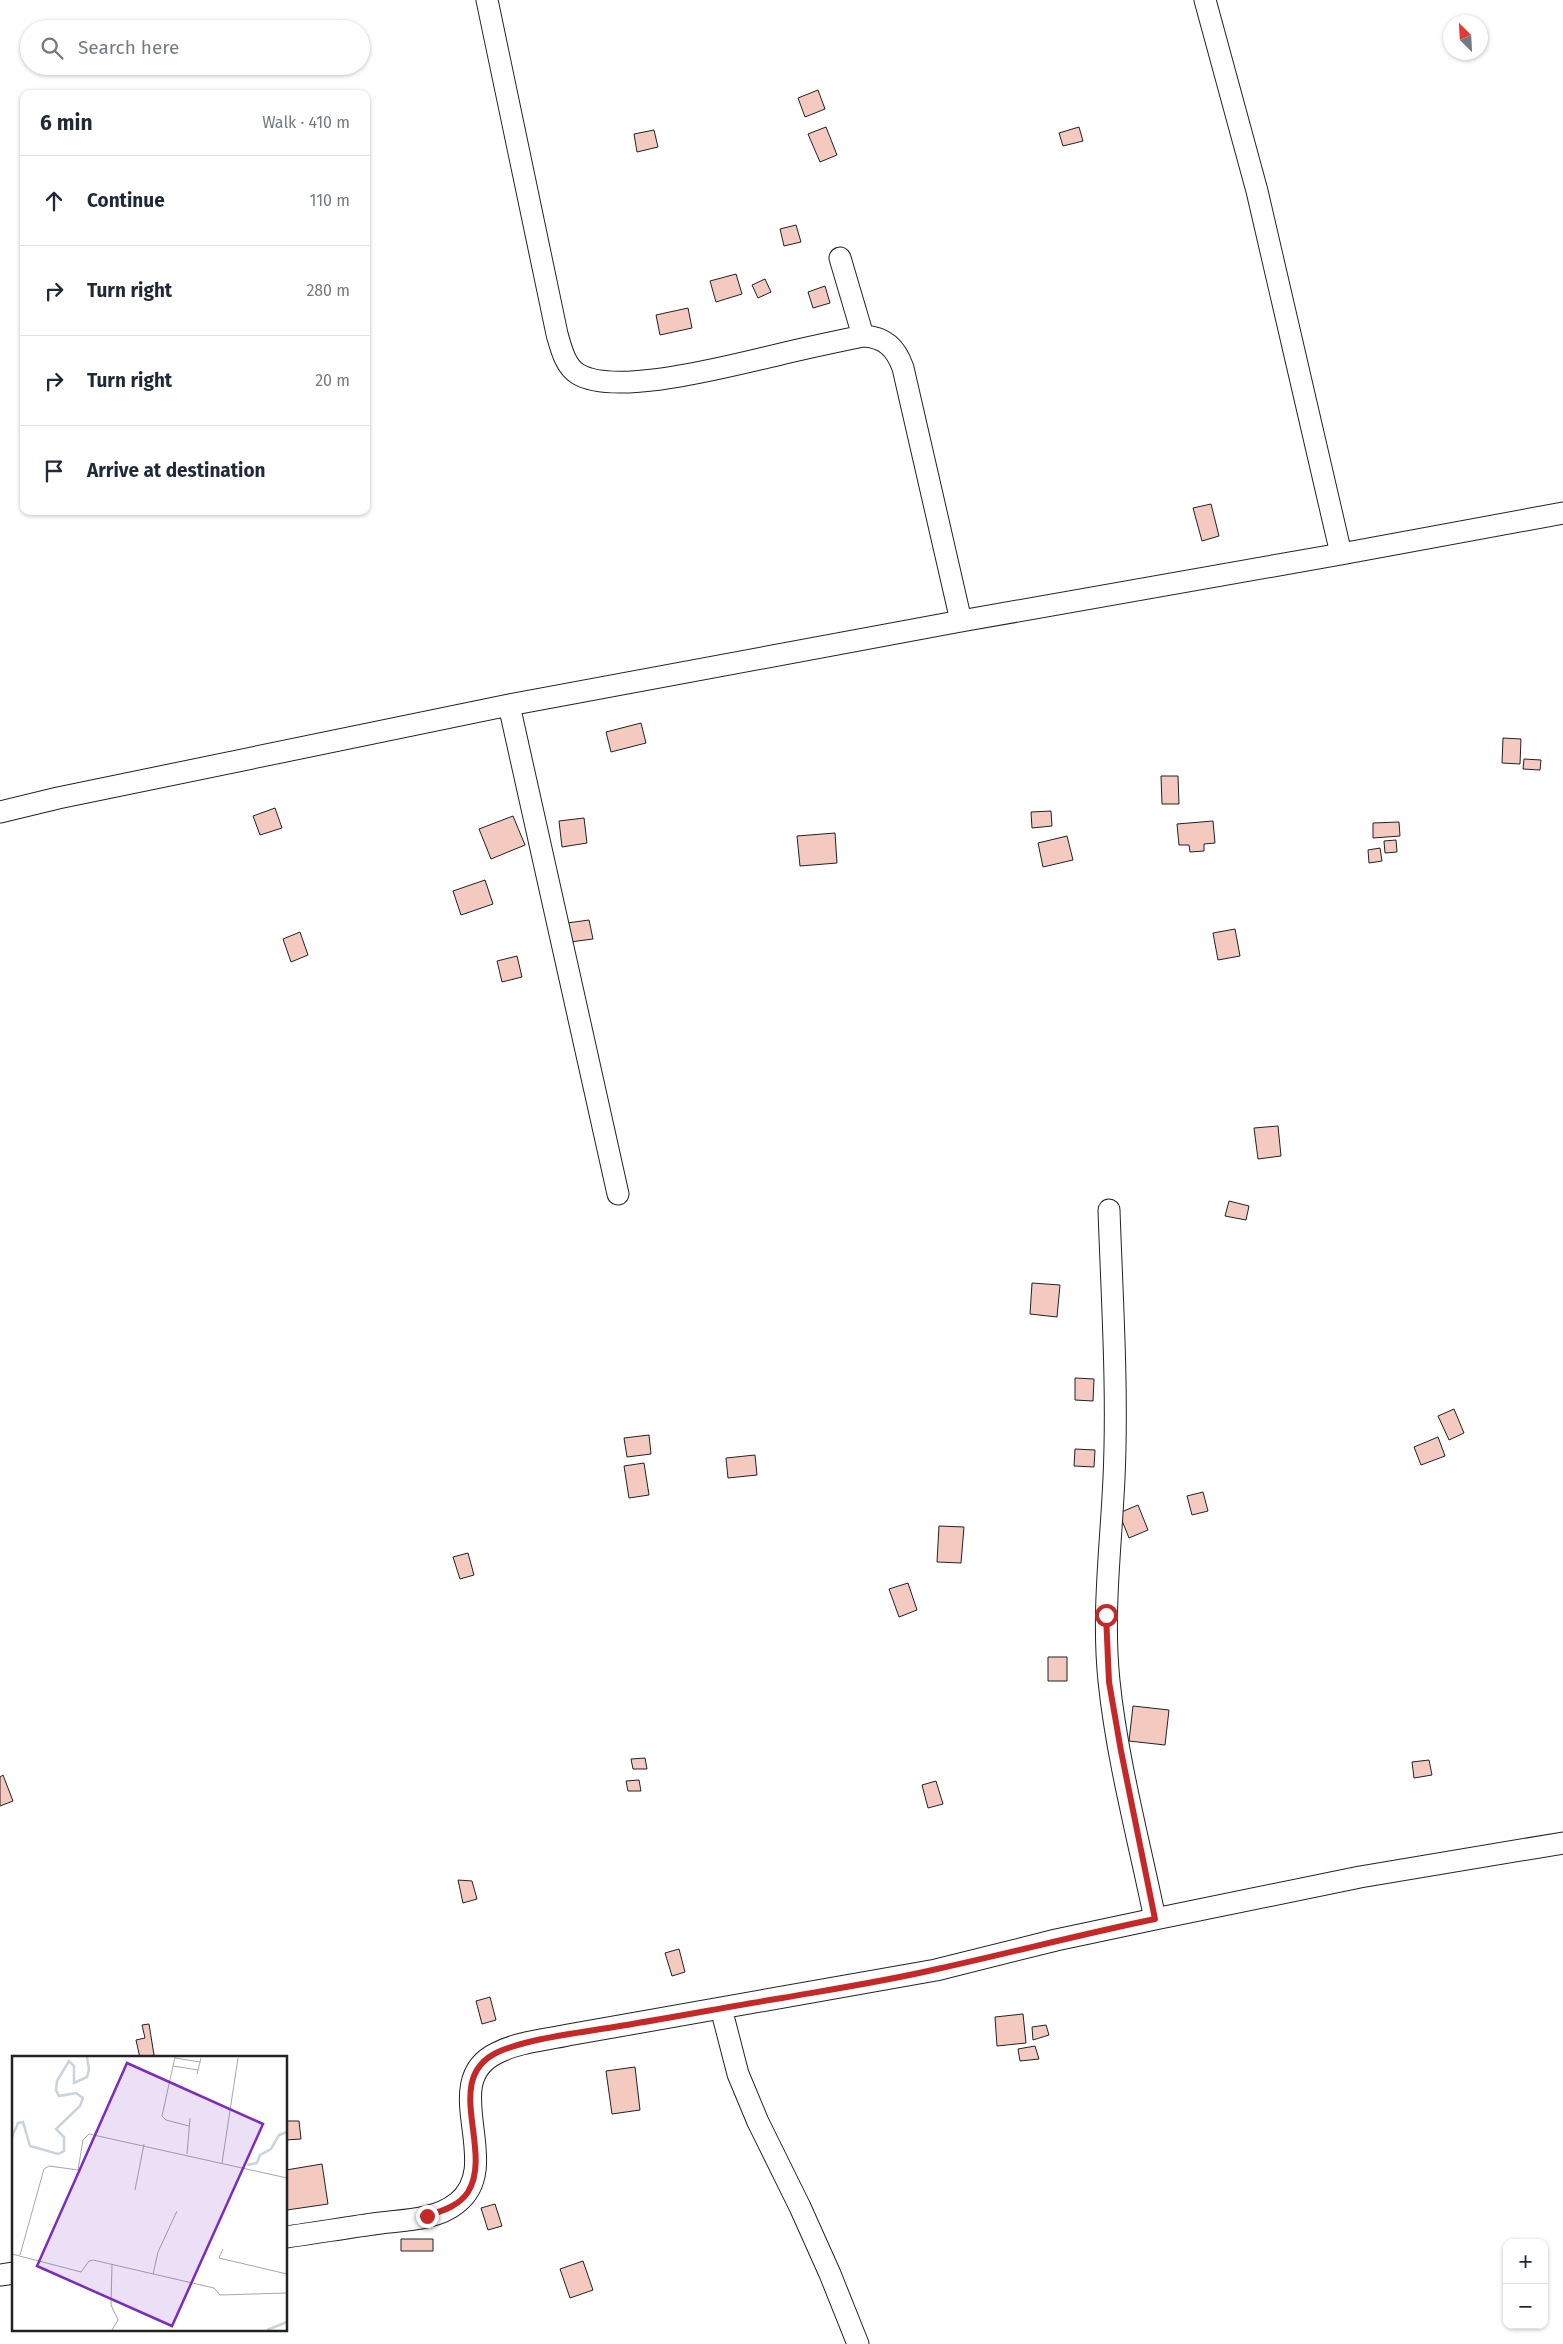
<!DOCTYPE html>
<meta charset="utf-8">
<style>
body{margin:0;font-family:"Fira Sans",sans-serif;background:#f6f6f7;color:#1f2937}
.controls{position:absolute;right:15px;bottom:15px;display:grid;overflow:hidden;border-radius:10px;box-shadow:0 1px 4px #0004}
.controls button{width:45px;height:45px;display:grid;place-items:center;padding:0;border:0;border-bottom:1px solid #e0e1e3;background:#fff;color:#1f2937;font:25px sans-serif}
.compass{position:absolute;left:1443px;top:15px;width:45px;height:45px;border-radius:50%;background:#fff;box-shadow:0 1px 4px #0004;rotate:336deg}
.stop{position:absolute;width:15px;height:15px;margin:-11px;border:4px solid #c62828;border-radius:50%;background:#fff}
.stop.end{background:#c62828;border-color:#fff;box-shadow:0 1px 5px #0008}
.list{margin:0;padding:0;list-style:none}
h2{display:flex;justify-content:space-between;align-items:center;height:65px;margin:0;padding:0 20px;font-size:21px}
h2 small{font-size:16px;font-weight:400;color:#747a83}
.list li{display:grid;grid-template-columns:32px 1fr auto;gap:15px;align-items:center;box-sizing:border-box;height:90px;padding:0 20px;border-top:1px solid #e0e1e3}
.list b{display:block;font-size:19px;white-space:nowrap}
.list em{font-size:16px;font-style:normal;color:#747a83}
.icon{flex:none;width:28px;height:28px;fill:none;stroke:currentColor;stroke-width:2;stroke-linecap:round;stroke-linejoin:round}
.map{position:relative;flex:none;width:1563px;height:2344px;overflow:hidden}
.search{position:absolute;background:#fff;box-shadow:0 1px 4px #0004;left:20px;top:20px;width:350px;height:55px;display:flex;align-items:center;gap:12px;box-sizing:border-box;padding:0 18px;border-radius:28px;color:#747a83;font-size:19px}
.panel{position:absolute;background:#fff;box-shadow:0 1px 4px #0004;left:20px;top:90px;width:350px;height:425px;border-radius:10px}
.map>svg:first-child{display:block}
.building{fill:#f3c9c0;stroke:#222}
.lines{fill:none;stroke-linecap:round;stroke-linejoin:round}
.minor-casing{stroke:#222;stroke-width:23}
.minor{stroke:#fff;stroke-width:21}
.route{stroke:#c62828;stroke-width:6}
.inset-river{fill:none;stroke:#c7d3dd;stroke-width:2.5}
.inset-road{fill:none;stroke:#a7a7a7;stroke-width:1}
.view{fill:#7b2cbf;fill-opacity:0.15;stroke:#7b2cbf;stroke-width:2.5}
.inset-edge{fill:none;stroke:#222;stroke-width:2.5}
</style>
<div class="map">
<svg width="1563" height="2344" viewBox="0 0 1563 2344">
<rect width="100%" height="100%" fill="#fff"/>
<!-- building -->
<path class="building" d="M 818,90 L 825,109 L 805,117 L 798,98 Z
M 826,127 L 837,155 L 820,162 L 808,134 Z
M 1079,127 L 1083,141 L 1063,146 L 1059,133 Z
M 654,130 L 658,147 L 637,152 L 634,134 Z
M 796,225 L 801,242 L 784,246 L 780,229 Z
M 736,274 L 742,294 L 716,302 L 710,281 Z
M 765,279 L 771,292 L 758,298 L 752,285 Z
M 825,286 L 830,303 L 813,308 L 808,292 Z
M 688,308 L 692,328 L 660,335 L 656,315 Z
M 1211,504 L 1219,536 L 1202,541 L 1193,508 Z
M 641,723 L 646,743 L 611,752 L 606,732 Z
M 1503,738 L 1521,739 L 1520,764 L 1502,763 Z
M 1524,759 L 1541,760 L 1540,770 L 1523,769 Z
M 1161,776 L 1178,776 L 1179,804 L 1162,804 Z
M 275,808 L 282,828 L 260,835 L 253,816 Z
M 1051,811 L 1052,826 L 1032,828 L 1031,812 Z
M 513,816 L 525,845 L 491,859 L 479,829 Z
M 584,818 L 587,843 L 562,847 L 559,821 Z
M 1213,821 L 1215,843 L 1204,844 L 1204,851 L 1190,852 L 1189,845 L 1179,845 L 1177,824 Z
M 1399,822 L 1400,836 L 1373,838 L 1373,823 Z
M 835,833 L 837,863 L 800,866 L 797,836 Z
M 1067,836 L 1073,860 L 1043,867 L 1038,843 Z
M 1396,840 L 1397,852 L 1385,853 L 1384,841 Z
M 1380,848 L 1382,861 L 1369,863 L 1368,850 Z
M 485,880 L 493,904 L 461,915 L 453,891 Z
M 589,920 L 593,939 L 570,942 L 567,923 Z
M 1235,929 L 1240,956 L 1218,960 L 1213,933 Z
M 300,932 L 308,955 L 291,962 L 283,939 Z
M 517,956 L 522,977 L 502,982 L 497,961 Z
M 1278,1126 L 1281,1156 L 1258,1159 L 1254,1128 Z
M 1229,1201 L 1249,1206 L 1246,1220 L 1225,1216 Z
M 1032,1283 L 1060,1285 L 1057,1317 L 1030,1314 Z
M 1075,1378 L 1094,1379 L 1093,1401 L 1075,1400 Z
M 1454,1409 L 1464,1433 L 1449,1440 L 1438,1416 Z
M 649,1435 L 651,1454 L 627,1457 L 624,1438 Z
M 1438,1437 L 1445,1456 L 1421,1465 L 1414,1447 Z
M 1075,1449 L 1095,1450 L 1094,1467 L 1074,1466 Z
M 755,1455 L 757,1475 L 728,1478 L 726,1458 Z
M 644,1463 L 649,1495 L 629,1498 L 624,1466 Z
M 1203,1492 L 1208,1511 L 1192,1515 L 1187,1496 Z
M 1138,1505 L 1148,1530 L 1129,1538 L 1119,1513 Z
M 939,1526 L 964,1527 L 961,1563 L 937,1562 Z
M 468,1553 L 474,1575 L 460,1579 L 453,1557 Z
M 908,1583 L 917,1610 L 899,1617 L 889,1589 Z
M 1048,1657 L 1067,1657 L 1067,1681 L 1048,1681 Z
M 1133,1706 L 1169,1710 L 1165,1745 L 1129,1741 Z
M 645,1758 L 647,1769 L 633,1769 L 631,1759 Z
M 1429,1760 L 1432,1775 L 1414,1778 L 1412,1762 Z
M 3,1775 L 13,1801 L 0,1806 L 0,1777 Z
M 639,1780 L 641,1791 L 628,1791 L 626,1781 Z
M 936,1781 L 943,1804 L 928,1808 L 922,1785 Z
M 458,1880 L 472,1881 L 477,1899 L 463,1903 Z
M 679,1949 L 685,1972 L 672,1976 L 665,1953 Z
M 490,1997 L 496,2020 L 482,2024 L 476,2001 Z
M 1023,2014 L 1026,2043 L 997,2046 L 995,2017 Z
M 149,2024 L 154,2055 L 140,2058 L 136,2040 L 145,2038 L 142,2025 Z
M 1046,2025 L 1049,2035 L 1033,2040 L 1032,2027 Z
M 1035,2046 L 1039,2059 L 1020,2061 L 1018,2049 Z
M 635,2067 L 640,2110 L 612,2114 L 606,2071 Z
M 286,2121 L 299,2121 L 301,2139 L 286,2140 Z
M 322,2164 L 328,2204 L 287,2210 L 286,2170 Z
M 495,2204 L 502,2226 L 488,2230 L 481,2208 Z
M 401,2239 L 433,2239 L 433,2251 L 401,2251 Z
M 583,2261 L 593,2290 L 570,2298 L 560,2269 Z"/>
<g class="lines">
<defs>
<path id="minor" d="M 487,0 L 557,334 C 561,348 565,366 578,374 C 616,397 732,365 777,355 C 805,348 834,342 863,336 C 885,337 896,348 903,368 L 961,621
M 1205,0 L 1257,191 L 1341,554
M 840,258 L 863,336
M 509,705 L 618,1194
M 0,812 L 58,798 L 509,705 L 961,621 L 1341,554 L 1563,513
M 1109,1210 C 1112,1299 1118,1389 1114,1478 C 1111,1546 1102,1613 1109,1681 C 1117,1759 1139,1841 1155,1919
M 721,2008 L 738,2074 L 758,2122 L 800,2207 L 830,2274 L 858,2344
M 286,2237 C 315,2233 344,2228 373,2224 C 400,2220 435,2221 457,2203 C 506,2165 436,2082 497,2053 C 518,2042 545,2040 568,2035 L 936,1970 L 1056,1940 L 1155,1919 L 1360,1877 L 1563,1843
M 0,2275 L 14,2273"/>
</defs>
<!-- minor casing -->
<use href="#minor" class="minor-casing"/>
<!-- minor -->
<use href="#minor" class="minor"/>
</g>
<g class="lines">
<!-- route -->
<path class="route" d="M 427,2216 C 442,2211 459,2206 468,2192 C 494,2150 441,2078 498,2052 C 530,2038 579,2033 614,2027 C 670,2018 726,2007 782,1998 C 834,1989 886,1981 937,1969 C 1010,1953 1082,1934 1155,1919 L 1121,1751 L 1109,1682 L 1106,1615"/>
</g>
<!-- overview -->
<g transform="translate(12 2056)">
<rect width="275" height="275" fill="#fff"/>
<path class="inset-river" d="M 0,81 L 6,67 L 11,66 L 18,90 L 46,98 L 52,95 L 52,81 L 44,73 L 68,50 L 71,42 L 64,37 L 47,40 L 44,34 L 45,25 L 57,5 L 62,10 L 62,27 L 75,21 L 77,13 L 75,1M 235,109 L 245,107 L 248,99 L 259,93 L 267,79 L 275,76M 255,274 L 275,266"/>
<path class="inset-road" d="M 163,1 L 150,60 L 154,64 L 177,70M 163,2 L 188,6M 161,10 L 186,14M 185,18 L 189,2M 175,98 L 178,62M 210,107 L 226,2M 123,134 L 132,88M 211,193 L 207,202 L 275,218M 0,198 L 69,216 L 77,205 L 81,204 L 202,232 L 208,239 L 275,237M 8,199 L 32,113 L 37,110 L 66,114 L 71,84 L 77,78 L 275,122M 141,218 L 146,196 L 165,155M 100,274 L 106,264 L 99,249 L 100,209"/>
<path class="view" d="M 115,7 L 251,68 L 160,270 L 25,210 Z"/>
<rect width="275" height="275" class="inset-edge"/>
</g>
</svg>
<div class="controls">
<button>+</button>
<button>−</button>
</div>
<svg class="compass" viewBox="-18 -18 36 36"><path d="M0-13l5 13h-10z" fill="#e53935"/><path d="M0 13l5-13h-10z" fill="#747a83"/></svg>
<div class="stop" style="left:1106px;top:1615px"></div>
<div class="stop end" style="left:427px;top:2216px"></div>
<div class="search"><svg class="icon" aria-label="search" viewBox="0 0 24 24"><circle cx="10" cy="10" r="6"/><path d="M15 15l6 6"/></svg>Search here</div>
<section class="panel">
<h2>6 min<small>Walk · 410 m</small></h2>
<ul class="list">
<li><svg class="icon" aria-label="ahead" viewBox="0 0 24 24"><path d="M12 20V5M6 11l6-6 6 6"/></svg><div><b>Continue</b></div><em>110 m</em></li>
<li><svg class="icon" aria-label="right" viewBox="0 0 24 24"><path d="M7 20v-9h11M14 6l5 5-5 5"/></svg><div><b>Turn right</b></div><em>280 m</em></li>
<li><svg class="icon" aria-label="right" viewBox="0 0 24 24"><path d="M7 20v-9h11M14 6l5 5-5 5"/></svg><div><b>Turn right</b></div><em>20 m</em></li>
<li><svg class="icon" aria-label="arrive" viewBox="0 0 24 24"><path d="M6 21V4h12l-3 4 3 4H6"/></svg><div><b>Arrive at destination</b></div></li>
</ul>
</section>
</div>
